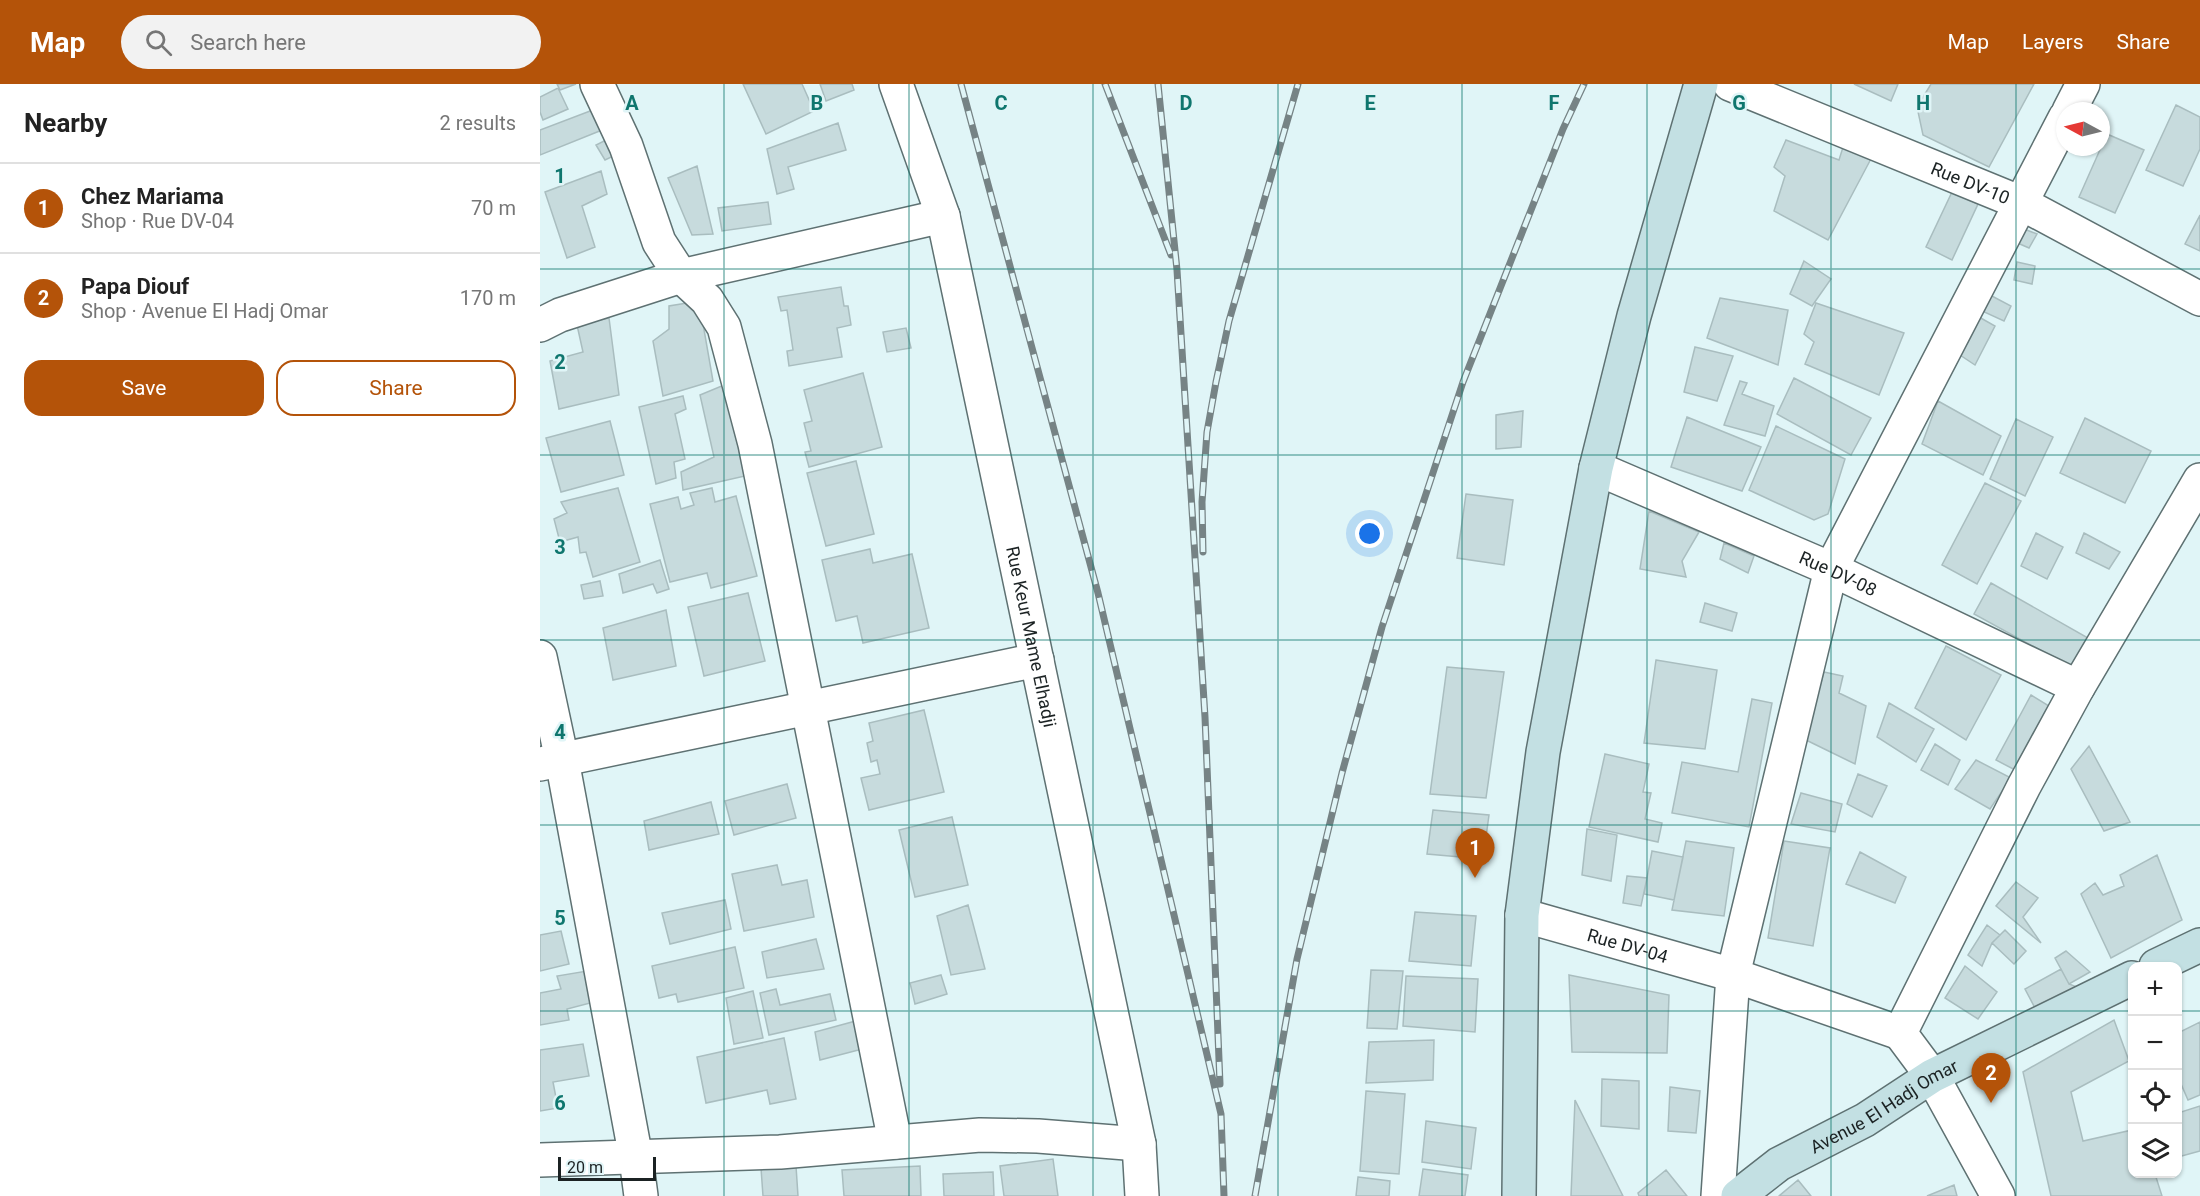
<!DOCTYPE html>
<meta charset="utf-8">
<style>
body{margin:0;font-family:Roboto,sans-serif;background:#f2f2f2;color:#222}
.controls{position:absolute;right:18px;bottom:18px;display:grid;overflow:hidden;border-radius:12px;box-shadow:0 2px 4px #0004}
.controls button{width:54px;height:54px;display:grid;place-items:center;padding:0;border:0;border-bottom:2px solid #e0e0e0;background:#fff;color:#222;font:30px sans-serif}
.compass{position:absolute;left:1516px;top:18px;width:54px;height:54px;border-radius:50%;background:#fff;box-shadow:0 2px 4px #0004;rotate:277deg}
.scale{position:absolute;left:18px;bottom:15px;width:98px;box-sizing:border-box;padding-left:6px;border:3px solid #1b2223;border-top:0;font-size:16px;line-height:21px;white-space:nowrap;color:#1b2223;-webkit-text-stroke:4px #e0f5f7;paint-order:stroke}
.you{position:absolute;left:830px;top:450px;width:21px;height:21px;margin:-15px;border:4px solid #fff;border-radius:50%;background:#1a73e8;box-shadow:0 0 0 9px #1a73e833}
.badge{display:grid;place-items:center;width:39px;height:39px;border-radius:50%;background:#b45309;color:#fff;font-size:20px;font-weight:700}
.pin{position:absolute;translate:-50% -50px;filter:drop-shadow(0 2px 3px #0008)}
.pin::after{content:'';position:absolute;top:32px;width:21px;height:18px;background:inherit;clip-path:polygon(0 0,100% 0,50% 100%)}
.list{margin:0;padding:0;list-style:none}
h2{display:flex;justify-content:space-between;align-items:center;height:78px;margin:0;padding:0 24px;font-size:26px}
h2 small{font-size:20px;font-weight:400;color:#767676}
.list li{display:grid;grid-template-columns:39px 1fr auto;gap:18px;align-items:center;box-sizing:border-box;height:90px;padding:0 24px;border-top:2px solid #e0e0e0}
.list b{display:block;font-size:22px;white-space:nowrap}
.list p{margin:0;font-size:20px;white-space:nowrap;color:#767676}
.list em{font-size:20px;font-style:normal;color:#767676}
.actions{display:flex;gap:12px;padding:18px 24px}
.actions a{flex:1;padding:14px 0;border:2px solid #b45309;border-radius:18px;text-align:center;font-size:21px;color:#b45309}
.actions .main{background:#b45309;color:#fff}
.icon{flex:none;width:33px;height:33px;fill:none;stroke:currentColor;stroke-width:2;stroke-linecap:round;stroke-linejoin:round}
.map{position:relative;flex:none;width:1660px;height:1112px;overflow:hidden}
header{display:flex;align-items:center;gap:36px;box-sizing:border-box;height:84px;padding:0 30px;background:#b45309;color:#fff}
header strong{font-size:28px}
nav{display:flex;gap:33px;margin-inline-start:auto;font-size:21px}
.search{width:420px;height:54px;background:#f2f2f2;display:flex;align-items:center;gap:15px;box-sizing:border-box;padding:0 21px;border-radius:33px;color:#767676;font-size:22px}
main{display:flex}
aside{flex:1;background:#fff}
.map>svg:first-child{display:block}
.building{fill:#c7dbdd;stroke:#a9bdbf;stroke-width:1.5}
.lines{fill:none;stroke-linecap:round;stroke-linejoin:round}
.street-casing{stroke:#5e7172;stroke-width:36}
.secondary-casing{stroke:#5e7172;stroke-width:36}
.street{stroke:#fff;stroke-width:33}
.secondary{stroke:#c3e0e3;stroke-width:33}
.rail-casing{stroke:#768385;stroke-width:7}
.rail{stroke:#e0f5f7;stroke-width:4.5;stroke-dasharray:14;stroke-linecap:butt}
.grid{fill:none;stroke:#0f766e;stroke-width:1.5;stroke-opacity:0.55}
.labels{text-anchor:middle;dominant-baseline:central;stroke-width:5;stroke-linejoin:round;paint-order:stroke}
.street-label{font-size:18px;fill:#1b2223;stroke:#e0f5f7}
.grid-label{font-size:20px;text-anchor:middle;font-weight:bold;fill:#0f766e;stroke:#e0f5f7;stroke-width:5;stroke-linejoin:round;paint-order:stroke}
</style>
<header>
<strong>Map</strong>
<div class="search"><svg class="icon" aria-label="search" viewBox="0 0 24 24"><circle cx="10" cy="10" r="6"/><path d="M15 15l6 6"/></svg>Search here</div>
<nav><a>Map</a><a>Layers</a><a>Share</a></nav>
</header>
<main>
<aside>
<h2>Nearby<small>2 results</small></h2>
<ul class="list">
<li><span class="badge">1</span><div><b>Chez Mariama</b><p>Shop · Rue DV-04</p></div><em>70 m</em></li>
<li><span class="badge">2</span><div><b>Papa Diouf</b><p>Shop · Avenue El Hadj Omar</p></div><em>170 m</em></li>
</ul>
<div class="actions"><a class="main">Save</a><a>Share</a></div>
</aside>
<div class="map">
<svg width="1660" height="1112" viewBox="0 0 1660 1112">
<rect width="100%" height="100%" fill="#e0f5f7"/>
<!-- building -->
<path class="building" d="M 17,0 L 36,0 L 20,6 Z
M 203,0 L 262,0 L 274,27 L 226,50 Z
M 280,0 L 312,0 L 314,6 L 286,17 Z
M 1314,0 L 1358,0 L 1351,17 Z
M 1391,0 L 1494,0 L 1449,83 L 1383,51 L 1377,23 Z
M 18,4 L 28,25 L 3,36 L 0,28 L 0,13 Z
M 1636,21 L 1660,33 L 1660,65 L 1643,102 L 1606,86 Z
M 58,24 L 67,44 L 0,71 L 0,46 Z
M 298,39 L 306,66 L 248,83 L 254,105 L 237,110 L 227,65 Z
M 1567,50 L 1604,66 L 1575,129 L 1539,113 Z
M 76,51 L 84,67 L 65,76 L 56,61 Z
M 1246,56 L 1299,76 L 1304,60 L 1333,71 L 1288,156 L 1234,127 L 1245,92 L 1234,83 Z
M 157,82 L 173,150 L 152,151 L 128,94 Z
M 61,87 L 67,110 L 42,122 L 55,163 L 27,174 L 5,108 Z
M 1412,108 L 1438,120 L 1412,176 L 1386,163 Z
M 228,118 L 231,140 L 182,147 L 178,124 Z
M 1660,131 L 1660,167 L 1645,160 Z
M 1479,143 L 1497,150 L 1489,164 L 1473,157 Z
M 1264,177 L 1291,195 L 1272,222 L 1250,210 Z
M 1477,178 L 1495,182 L 1492,200 L 1474,196 Z
M 301,203 L 304,222 L 308,222 L 311,241 L 297,244 L 302,273 L 249,282 L 247,267 L 253,266 L 247,226 L 241,227 L 238,213 Z
M 1450,211 L 1471,222 L 1464,237 L 1442,227 Z
M 1180,214 L 1248,226 L 1238,281 L 1167,254 Z
M 159,217 L 173,297 L 123,312 L 113,257 L 129,245 L 129,222 Z
M 1276,219 L 1364,249 L 1339,311 L 1265,280 L 1274,258 L 1264,250 Z
M 1439,233 L 1455,242 L 1435,281 L 1420,271 Z
M 69,234 L 79,311 L 19,325 L 10,277 L 43,268 L 37,241 Z
M 366,244 L 371,264 L 347,268 L 343,248 Z
M 1155,263 L 1193,272 L 1177,317 L 1144,308 Z
M 323,289 L 342,363 L 269,383 L 265,368 L 271,367 L 264,339 L 272,337 L 264,306 Z
M 1254,294 L 1331,334 L 1311,371 L 1237,330 Z
M 1200,297 L 1207,299 L 1202,310 L 1234,322 L 1225,352 L 1184,341 Z
M 184,301 L 205,392 L 143,406 L 141,388 L 174,373 L 160,311 Z
M 143,312 L 146,325 L 135,330 L 145,375 L 134,378 L 136,394 L 116,400 L 99,323 Z
M 1398,317 L 1461,352 L 1443,391 L 1382,360 Z
M 983,327 L 981,363 L 956,365 L 956,331 Z
M 1147,333 L 1221,363 L 1202,407 L 1131,383 Z
M 1545,334 L 1611,367 L 1585,419 L 1520,389 Z
M 1476,335 L 1513,353 L 1485,412 L 1450,395 Z
M 70,337 L 84,391 L 21,408 L 6,354 Z
M 1236,342 L 1305,375 L 1288,430 L 1274,436 L 1209,406 Z
M 316,377 L 334,450 L 286,462 L 267,389 Z
M 1445,399 L 1481,417 L 1437,500 L 1402,481 Z
M 78,404 L 100,478 L 53,493 L 46,468 L 40,469 L 38,453 L 20,458 L 14,435 L 27,429 L 21,418 Z
M 172,404 L 175,418 L 196,412 L 217,492 L 171,504 L 167,489 L 130,498 L 110,420 L 138,413 L 141,425 L 154,421 L 150,409 Z
M 926,410 L 973,416 L 964,481 L 917,474 Z
M 1109,427 L 1159,448 L 1142,477 L 1146,493 L 1100,485 Z
M 1496,449 L 1523,463 L 1507,495 L 1481,482 Z
M 1544,449 L 1580,468 L 1569,485 L 1536,469 Z
M 1184,459 L 1214,472 L 1208,489 L 1180,475 Z
M 330,465 L 333,479 L 372,470 L 389,544 L 323,559 L 317,532 L 296,537 L 282,476 Z
M 120,476 L 129,505 L 117,509 L 113,500 L 83,509 L 79,490 Z
M 60,497 L 63,512 L 44,515 L 41,501 Z
M 1451,499 L 1548,554 L 1531,583 L 1434,530 Z
M 208,509 L 225,577 L 164,592 L 148,523 Z
M 1165,519 L 1197,529 L 1192,547 L 1160,538 Z
M 126,526 L 136,582 L 73,596 L 63,544 Z
M 1406,562 L 1461,591 L 1426,656 L 1375,624 Z
M 1116,576 L 1177,586 L 1165,665 L 1104,659 Z
M 907,583 L 964,588 L 946,714 L 890,710 Z
M 1284,588 L 1303,592 L 1299,609 L 1326,622 L 1315,680 L 1264,655 Z
M 1491,611 L 1509,622 L 1477,687 L 1456,676 Z
M 1212,615 L 1232,619 L 1209,743 L 1132,729 L 1142,678 L 1198,688 Z
M 1349,619 L 1394,645 L 1376,678 L 1337,653 Z
M 384,626 L 404,708 L 329,726 L 321,694 L 340,690 L 337,676 L 331,678 L 327,659 L 333,657 L 329,639 Z
M 1395,660 L 1420,676 L 1408,701 L 1381,686 Z
M 1549,662 L 1590,738 L 1564,747 L 1531,685 Z
M 1065,670 L 1109,680 L 1103,708 L 1111,709 L 1105,735 L 1122,739 L 1118,758 L 1049,743 Z
M 1436,676 L 1471,694 L 1450,725 L 1415,705 Z
M 1318,690 L 1347,702 L 1332,733 L 1307,720 Z
M 247,700 L 256,734 L 194,751 L 185,717 Z
M 1261,709 L 1302,720 L 1295,748 L 1251,740 Z
M 171,718 L 179,750 L 109,766 L 104,737 Z
M 893,726 L 949,731 L 943,775 L 887,770 Z
M 412,733 L 428,801 L 375,813 L 359,746 Z
M 1047,745 L 1077,751 L 1071,797 L 1042,791 Z
M 1146,757 L 1194,764 L 1184,832 L 1132,826 Z
M 1244,757 L 1290,764 L 1273,862 L 1228,854 Z
M 1112,767 L 1143,773 L 1134,816 L 1104,810 Z
M 1320,768 L 1366,793 L 1355,819 L 1306,800 Z
M 1617,771 L 1642,836 L 1571,874 L 1541,810 L 1555,799 L 1563,811 L 1584,802 L 1580,791 Z
M 237,781 L 242,801 L 267,796 L 274,833 L 204,847 L 192,790 Z
M 1087,792 L 1107,794 L 1101,822 L 1083,819 Z
M 1476,798 L 1498,814 L 1483,833 L 1501,859 L 1456,822 Z
M 185,816 L 191,845 L 130,860 L 122,829 Z
M 428,821 L 445,885 L 411,891 L 397,832 Z
M 875,828 L 936,832 L 931,882 L 869,877 Z
M 1447,841 L 1460,851 L 1452,859 L 1442,882 L 1428,871 Z
M 1465,846 L 1486,867 L 1474,880 L 1452,859 Z
M 21,847 L 29,880 L 0,887 L 0,851 Z
M 276,855 L 284,885 L 227,894 L 222,868 Z
M 195,863 L 204,904 L 138,918 L 136,910 L 119,914 L 112,882 Z
M 1526,867 L 1550,888 L 1529,900 L 1515,874 Z
M 1425,882 L 1457,908 L 1438,935 L 1405,914 Z
M 1521,885 L 1529,900 L 1537,903 L 1495,924 L 1485,905 Z
M 831,886 L 863,887 L 857,945 L 827,944 Z
M 47,887 L 54,918 L 27,925 L 29,936 L 0,941 L 0,909 L 21,905 L 17,892 Z
M 401,891 L 407,910 L 375,920 L 370,899 Z
M 1029,891 L 1129,911 L 1127,969 L 1032,968 Z
M 866,892 L 938,895 L 935,948 L 863,942 Z
M 236,905 L 240,921 L 290,910 L 296,936 L 229,951 L 220,909 Z
M 213,907 L 223,954 L 194,960 L 186,914 Z
M 323,935 L 330,963 L 280,976 L 275,948 Z
M 1574,936 L 1589,977 L 1531,1008 L 1543,1057 L 1592,1046 L 1592,1090 L 1615,1090 L 1622,1112 L 1511,1112 L 1483,988 Z
M 1660,938 L 1660,1011 L 1648,1016 L 1638,993 L 1638,949 Z
M 244,954 L 256,1015 L 230,1020 L 227,1006 L 166,1019 L 157,973 Z
M 894,956 L 893,996 L 826,999 L 829,958 Z
M 43,960 L 49,992 L 13,998 L 18,1024 L 0,1027 L 0,966 Z
M 1062,995 L 1099,997 L 1099,1045 L 1061,1042 Z
M 1130,1003 L 1160,1007 L 1156,1049 L 1128,1047 Z
M 826,1007 L 865,1010 L 859,1090 L 820,1087 Z
M 1035,1016 L 1083,1112 L 1031,1112 Z
M 1660,1022 L 1660,1067 L 1638,1073 L 1638,1029 Z
M 886,1037 L 936,1044 L 931,1085 L 882,1078 Z
M 513,1075 L 518,1112 L 464,1112 L 460,1082 Z
M 256,1082 L 258,1112 L 223,1112 L 221,1084 Z
M 380,1082 L 381,1112 L 304,1112 L 302,1086 Z
M 883,1085 L 928,1091 L 925,1112 L 879,1112 Z
M 1126,1086 L 1147,1112 L 1099,1112 L 1098,1109 Z
M 453,1088 L 454,1112 L 404,1112 L 403,1090 Z
M 818,1093 L 850,1097 L 849,1112 L 816,1112 Z
M 1258,1096 L 1271,1112 L 1239,1112 Z
M 1414,1101 L 1417,1112 L 1387,1112 Z"/>
<g class="lines">
<defs>
<g id="street">
<path d="M 57,0 L 86,62 L 119,158 L 141,192 L 167,216 L 184,243 L 215,360 L 355,1058"/>
<path id="s1" d="M 356,0 L 403,132 L 599,1060 L 602,1112"/>
<path id="s2" d="M 1190,0 L 1481,119 L 1660,215"/>
<path d="M 1529,27 L 1543,0"/>
<path d="M 0,241 L 20,231 L 141,192 L 403,132"/>
<path id="s3" d="M 1056,384 L 1291,485 L 1538,603"/>
<path d="M 0,573 L 22,676 L 96,1074 L 101,1112"/>
<path d="M 0,680 L 497,576"/>
<path id="s4" d="M 982,831 L 1193,891 L 1360,949"/>
<path d="M 0,1076 L 240,1068 L 440,1051 L 498,1052 L 599,1060"/>
<path d="M 1178,1112 L 1193,891 L 1291,485 L 1525,34"/>
<path d="M 1458,1112 L 1392,992 L 1360,949 L 1484,702 L 1538,603 L 1660,396"/>
</g>
<g id="secondary">
<path d="M 1616,882 L 1660,861"/>
<path d="M 979,1112 L 982,831 L 1003,668 L 1056,384 L 1094,232 L 1161,0"/>
<path id="s5" d="M 1198,1112 L 1239,1080 L 1325,1036 L 1392,992 L 1592,894"/>
</g>
</defs>
<!-- street casing -->
<use href="#street" class="street-casing"/>
<!-- secondary casing -->
<use href="#secondary" class="secondary-casing"/>
<!-- street -->
<use href="#street" class="street"/>
<!-- secondary -->
<use href="#secondary" class="secondary"/>
<defs>
<path id="rail" d="M 421,0 L 558,509 L 681,1030 L 684,1112
M 565,0 L 631,171
M 618,0 L 637,186 L 665,633 L 680,1000
M 663,468 L 662,418 L 667,348 L 676,298 L 689,237 L 758,0
M 715,1112 L 757,875 L 802,689 L 842,543 L 923,298 L 1023,45 L 1044,0"/>
</defs>
<!-- rail casing -->
<use href="#rail" class="rail-casing"/>
<!-- rail -->
<use href="#rail" class="rail"/>
</g>
<!-- grid -->
<path class="grid" d="M 184,0 L 184,1112M 369,0 L 369,1112M 553,0 L 553,1112M 738,0 L 738,1112M 922,0 L 922,1112M 1107,0 L 1107,1112M 1291,0 L 1291,1112M 1476,0 L 1476,1112M 0,185 L 1660,185M 0,371 L 1660,371M 0,556 L 1660,556M 0,741 L 1660,741M 0,927 L 1592,927M 1638,927 L 1660,927"/>
<g class="labels">
<!-- street labels -->
<g class="street-label">
<text stroke="none"><textPath href="#s2" startOffset="260">Rue DV-10</textPath></text>
<text stroke="none"><textPath href="#s3" startOffset="264">Rue DV-08</textPath></text>
<text stroke="none"><textPath href="#s1" startOffset="570">Rue Keur Mame Elhadji</textPath></text>
<text stroke="none"><textPath href="#s4" startOffset="110">Rue DV-04</textPath></text>
<text stroke="none"><textPath href="#s5" startOffset="172">Avenue El Hadj Omar</textPath></text>
</g>
</g>
<g class="grid-label">
<text x="92" y="26">A</text>
<text x="277" y="26">B</text>
<text x="461" y="26">C</text>
<text x="646" y="26">D</text>
<text x="830" y="26">E</text>
<text x="1014" y="26">F</text>
<text x="1199" y="26">G</text>
<text x="1383" y="26">H</text>
<text x="20" y="99">1</text>
<text x="20" y="285">2</text>
<text x="20" y="470">3</text>
<text x="20" y="655">4</text>
<text x="20" y="841">5</text>
<text x="20" y="1026">6</text>
</g>
</svg>
<div class="controls">
<button>+</button>
<button>−</button>
<button><svg class="icon" aria-label="locate" viewBox="0 0 24 24"><circle cx="12" cy="12" r="6"/><path d="M12 2v4M12 18v4M2 12h4M18 12h4"/></svg></button>
<button><svg class="icon" aria-label="layers" viewBox="0 0 24 24"><path d="M12 4l9 5-9 5-9-5zM3 14l9 5 9-5"/></svg></button>
</div>
<svg class="compass" viewBox="-18 -18 36 36"><path d="M0-13l5 13h-10z" fill="#e53935"/><path d="M0 13l5-13h-10z" fill="#767676"/></svg>
<div class="scale">20 m</div>
<div class="you"></div>
<div class="pin badge" style="left:935px;top:794px">1</div>
<div class="pin badge" style="left:1451px;top:1019px">2</div>
</div>
</main>
